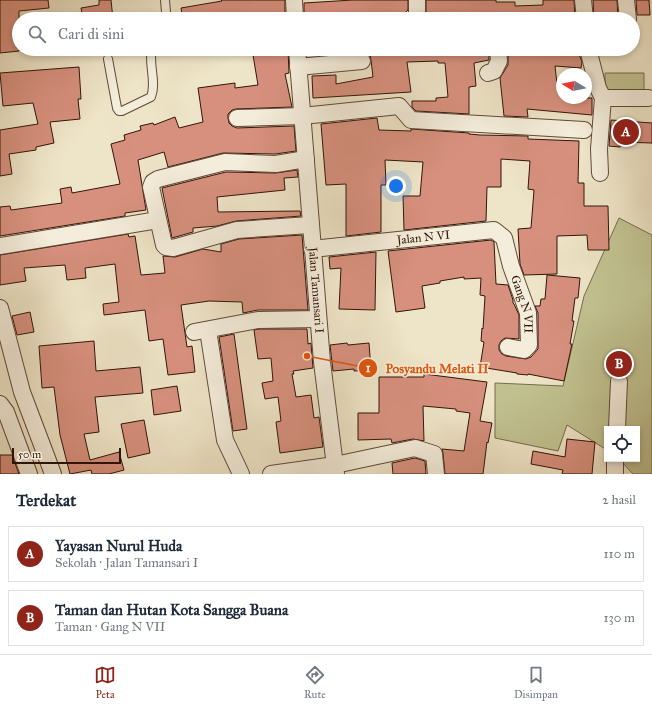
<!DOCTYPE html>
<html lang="id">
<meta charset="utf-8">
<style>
body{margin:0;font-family:"IM FELL Great Primer",serif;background:#f2f2f3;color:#1f2937}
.controls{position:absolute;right:12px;bottom:12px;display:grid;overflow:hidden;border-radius:0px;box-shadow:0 2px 6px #0003}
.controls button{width:36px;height:36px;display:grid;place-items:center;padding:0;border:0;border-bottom:1px solid #e0e1e3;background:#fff;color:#1f2937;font:20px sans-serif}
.compass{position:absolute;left:556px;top:68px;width:36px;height:36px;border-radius:50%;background:#fff;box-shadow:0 2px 6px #0003;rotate:280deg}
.scale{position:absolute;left:12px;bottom:10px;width:109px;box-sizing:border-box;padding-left:4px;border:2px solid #311509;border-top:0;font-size:11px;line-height:14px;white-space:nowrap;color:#311509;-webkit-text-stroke:3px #f4eddb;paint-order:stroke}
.you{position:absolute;left:396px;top:186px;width:14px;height:14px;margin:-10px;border:3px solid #fff;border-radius:50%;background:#1a73e8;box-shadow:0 0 0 6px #1a73e833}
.badge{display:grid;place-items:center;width:26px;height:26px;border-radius:50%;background:#8f2418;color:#fff;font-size:13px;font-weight:700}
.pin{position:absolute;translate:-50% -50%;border:2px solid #fff;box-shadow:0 1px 4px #0006}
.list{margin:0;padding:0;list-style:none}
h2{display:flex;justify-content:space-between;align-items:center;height:52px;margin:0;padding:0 16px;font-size:17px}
h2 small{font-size:13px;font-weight:400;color:#747a83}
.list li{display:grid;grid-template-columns:26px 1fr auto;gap:12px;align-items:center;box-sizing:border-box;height:56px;margin:0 8px 8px;padding:0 8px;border:1px solid #e0e1e3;border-radius:0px}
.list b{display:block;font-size:15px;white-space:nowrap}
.list p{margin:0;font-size:13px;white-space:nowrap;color:#747a83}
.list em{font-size:13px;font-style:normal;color:#747a83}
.icon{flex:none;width:22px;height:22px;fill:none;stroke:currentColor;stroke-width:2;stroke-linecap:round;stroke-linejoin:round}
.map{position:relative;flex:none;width:652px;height:474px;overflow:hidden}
.search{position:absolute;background:#fff;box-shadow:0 2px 6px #0003;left:12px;right:12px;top:12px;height:44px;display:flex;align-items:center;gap:10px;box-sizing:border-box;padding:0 14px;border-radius:22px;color:#747a83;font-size:15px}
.sheet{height:180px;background:#fff}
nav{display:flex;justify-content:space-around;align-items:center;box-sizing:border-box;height:56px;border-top:1px solid #e0e1e3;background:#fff;font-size:11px;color:#747a83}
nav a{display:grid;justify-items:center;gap:2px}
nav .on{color:#8f2418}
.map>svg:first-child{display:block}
.green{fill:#c1c190;stroke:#796b4c}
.building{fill:#d7907e;stroke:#311509}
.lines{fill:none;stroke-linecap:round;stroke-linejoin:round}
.lane-casing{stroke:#604938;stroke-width:10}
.street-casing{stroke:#604938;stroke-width:18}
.lane{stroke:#f4eddb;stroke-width:8}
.street{stroke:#f4eddb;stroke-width:16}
.labels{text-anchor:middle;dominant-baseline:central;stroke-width:3;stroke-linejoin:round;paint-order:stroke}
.street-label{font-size:12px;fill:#311509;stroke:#f4eddb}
.leader{fill:none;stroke:#df560c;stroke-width:1.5}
.callout-dot{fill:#df560c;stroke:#f4eddb;stroke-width:1.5}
.mark-label{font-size:12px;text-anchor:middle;font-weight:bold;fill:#fff}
.callout-label{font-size:13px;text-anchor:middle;font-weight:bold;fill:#df560c;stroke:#f4eddb;stroke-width:3;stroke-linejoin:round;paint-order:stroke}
</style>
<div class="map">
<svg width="652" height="474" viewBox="0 0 652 474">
<rect width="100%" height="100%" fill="#eee4c7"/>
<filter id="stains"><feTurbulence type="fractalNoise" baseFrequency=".005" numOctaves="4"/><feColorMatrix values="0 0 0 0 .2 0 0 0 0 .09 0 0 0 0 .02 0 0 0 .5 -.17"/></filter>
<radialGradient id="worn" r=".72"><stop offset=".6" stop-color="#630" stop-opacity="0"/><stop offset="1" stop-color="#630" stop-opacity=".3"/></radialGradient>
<!-- green -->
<path class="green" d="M 605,73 L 644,73 L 644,97 L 605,97 Z
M 619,218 L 652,235 L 652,474 L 633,474 L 619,459 L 637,459 L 637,429 L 607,429 L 607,450 L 567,425 L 558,451 L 495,438 L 495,383 L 563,386 L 584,296 Z"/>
<!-- building -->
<path class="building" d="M 0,0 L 48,0 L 49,8 L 19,11 L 19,51 L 0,53 Z
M 99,0 L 111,0 L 113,19 L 83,19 L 81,8 L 99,5 Z
M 221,0 L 285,0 L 285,19 L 278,19 L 278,17 L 264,19 L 235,19 L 235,16 L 217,19 L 183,19 L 181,8 L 222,1 Z
M 353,0 L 408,0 L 408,10 L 398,19 L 304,19 L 304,3 Z
M 426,0 L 496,0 L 496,2 L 515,2 L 515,6 L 543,5 L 543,0 L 574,0 L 575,19 L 532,18 L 510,19 L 426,19 Z
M 593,0 L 617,0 L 618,19 L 594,19 Z
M 636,0 L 649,0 L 650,15 L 637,15 Z
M 252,49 L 288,49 L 289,73 L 285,74 L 292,107 L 236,109 L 232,110 L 228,114 L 228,118 L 229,123 L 232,126 L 237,128 L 294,126 L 296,151 L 275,154 L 223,153 L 168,167 L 164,152 L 138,160 L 146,210 L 125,213 L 125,216 L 0,236 L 0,207 L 10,206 L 11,210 L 62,203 L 60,189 L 71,187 L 72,193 L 120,184 L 111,144 L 125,140 L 124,135 L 141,130 L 140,126 L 153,123 L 154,125 L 175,117 L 179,128 L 203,122 L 198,88 L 235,83 L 235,88 L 258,85 Z
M 369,49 L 489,49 L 489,60 L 474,63 L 476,86 L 469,87 L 469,114 L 416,111 L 412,107 L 412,101 L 436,101 L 436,98 L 448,97 L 445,63 L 438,63 L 438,61 L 407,62 L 411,92 L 313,98 L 312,76 L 336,75 L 336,84 L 373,77 L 371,60 Z
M 508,49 L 526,49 L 526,51 L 553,49 L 554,52 L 579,54 L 582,62 L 581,68 L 555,66 L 558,93 L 562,93 L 562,98 L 592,98 L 592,115 L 527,109 L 528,117 L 504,116 L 500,78 L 508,65 Z
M 79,67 L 81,99 L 78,99 L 80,119 L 50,122 L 54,143 L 36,147 L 36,150 L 9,154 L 12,174 L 0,176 L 0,130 L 38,124 L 33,103 L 3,106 L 0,73 Z
M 377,118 L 379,130 L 411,131 L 411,129 L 469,133 L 469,134 L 480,135 L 528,136 L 528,139 L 579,141 L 578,183 L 584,183 L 584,206 L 608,206 L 609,250 L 588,250 L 587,235 L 557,236 L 557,274 L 524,275 L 520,264 L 518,229 L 531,228 L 534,190 L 528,189 L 530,161 L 501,159 L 501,187 L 487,187 L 486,221 L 404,230 L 403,196 L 420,196 L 423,162 L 385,160 L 386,185 L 381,185 L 381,232 L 346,236 L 346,184 L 326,185 L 321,124 Z
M 611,120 L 652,123 L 652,143 L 621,142 L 620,147 L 609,146 Z
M 297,170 L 298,177 L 284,178 L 285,190 L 217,197 L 218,212 L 300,211 L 301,216 L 236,221 L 217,226 L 193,228 L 193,232 L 172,238 L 162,188 L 226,172 L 276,173 Z
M 128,234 L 129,237 L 135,236 L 141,275 L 165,273 L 163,256 L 175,257 L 203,249 L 221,252 L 221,244 L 239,239 L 302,235 L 308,310 L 258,310 L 243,313 L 242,302 L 209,301 L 181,305 L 187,347 L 192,346 L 195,372 L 168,375 L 163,339 L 149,341 L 145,310 L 104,315 L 103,304 L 119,302 L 115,264 L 85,268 L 86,278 L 67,280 L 65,265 L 24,268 L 26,281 L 0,285 L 0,255 Z
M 491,240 L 494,242 L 496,284 L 508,285 L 513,300 L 513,303 L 514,304 L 519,315 L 519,339 L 505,338 L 501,341 L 499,345 L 499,350 L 502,354 L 506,356 L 526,359 L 531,357 L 538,349 L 538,313 L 535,306 L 540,306 L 541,299 L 545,299 L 547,275 L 580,278 L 578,298 L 575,298 L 572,321 L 574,321 L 570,344 L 572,344 L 564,381 L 528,374 L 528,375 L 517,374 L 517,373 L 480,367 L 484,342 L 481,341 L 482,328 L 483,329 L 485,296 L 480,295 L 481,278 L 464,279 L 464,277 L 440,281 L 440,283 L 422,286 L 425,308 L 396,312 L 388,251 Z
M 376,252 L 375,310 L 339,309 L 341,268 L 330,269 L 329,257 Z
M 30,312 L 34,332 L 17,335 L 12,316 Z
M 259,329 L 307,329 L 308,344 L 311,343 L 313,368 L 293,371 L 294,374 L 292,374 L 296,397 L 311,395 L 314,418 L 319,417 L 323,447 L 280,453 L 276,422 L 281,421 L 278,397 L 265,399 L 262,383 L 273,381 L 271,358 L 258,359 L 254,330 Z
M 234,334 L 247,429 L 233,431 L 219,337 Z
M 94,341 L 96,371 L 140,367 L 143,393 L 95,397 L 99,432 L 84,434 L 90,460 L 119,452 L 124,470 L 109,474 L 92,474 L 91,470 L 70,474 L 60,435 L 54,387 L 42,388 L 39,346 Z
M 347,343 L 348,345 L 369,343 L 371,370 L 354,371 L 354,369 L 333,371 L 330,345 Z
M 424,374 L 487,382 L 480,421 L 492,423 L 488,443 L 487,442 L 483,474 L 445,474 L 443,453 L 442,449 L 464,451 L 470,413 L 456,411 L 456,409 L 423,406 L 424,441 L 413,439 L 392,443 L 391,439 L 358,440 L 358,413 L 379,413 L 379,377 L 424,377 Z
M 177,386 L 181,411 L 154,415 L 151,390 Z
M 144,420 L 150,453 L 128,458 L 121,424 Z
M 567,439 L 595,442 L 592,474 L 562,474 L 563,470 L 531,464 L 533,451 L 565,457 Z
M 0,455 L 12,455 L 19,474 L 0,474 Z
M 415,458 L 425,461 L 426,474 L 393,474 L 392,463 Z"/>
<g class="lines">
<defs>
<path id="lane" d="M 165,19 L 166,12 L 165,0
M 108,59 L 117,108 L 119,111 L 122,111 L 151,97 C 157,82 148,64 152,49"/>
<g id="street">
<path d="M 294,0 L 295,19"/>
<path d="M 417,0 L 417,19"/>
<path d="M 583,0 L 585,19"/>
<path d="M 626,0 L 628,19"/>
<path id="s1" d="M 297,49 L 322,362 L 336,474"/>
<path d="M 588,49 L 598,88 L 603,98 L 599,149 L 600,173"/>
<path d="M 298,67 L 362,61"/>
<path d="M 488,73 L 494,71 L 499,61 L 498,49"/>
<path d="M 603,98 L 648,98"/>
<path d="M 237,118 L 302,116 L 399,106 L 411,120 L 584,130"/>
<path d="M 306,159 L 276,164 L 225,162 L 158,179 L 153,182 L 151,187 L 164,245 L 166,247 L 173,248 L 237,230 L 310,225"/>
<path d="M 0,246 L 158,220"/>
<path id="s2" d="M 312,249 L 494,230 L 504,238 L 511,266 L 528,313 L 529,345 L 524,350 L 508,347"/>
<path d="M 0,308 L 22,392 L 53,474"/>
<path d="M 208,330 L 225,440 L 241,474"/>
<path d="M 194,332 L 258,320 L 318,319"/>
<path d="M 0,404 L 6,412 L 29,474"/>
<path d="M 617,429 L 619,381"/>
<path d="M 271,474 L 335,465 L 415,448 L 434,454 L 436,474"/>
<path d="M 615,474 L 615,459"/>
</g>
</defs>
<!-- lane casing -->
<use href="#lane" class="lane-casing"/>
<!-- street casing -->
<use href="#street" class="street-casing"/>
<!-- lane -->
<use href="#lane" class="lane"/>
<!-- street -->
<use href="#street" class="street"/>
</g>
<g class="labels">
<!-- street labels -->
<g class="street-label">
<text stroke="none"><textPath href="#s2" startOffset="112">Jalan N VI</textPath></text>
<text stroke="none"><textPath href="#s1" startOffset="242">Jalan Tamansari I</textPath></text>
<text stroke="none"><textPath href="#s2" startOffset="265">Gang N VII</textPath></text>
</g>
</g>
<!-- callouts -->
<path class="leader" d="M307 356L368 368"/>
<g class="callout-dot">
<circle cx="307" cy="356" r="4"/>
<circle cx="368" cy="368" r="10"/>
</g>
<g class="mark-label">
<text x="368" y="372">1</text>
</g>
<g class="callout-label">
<text x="437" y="373">Posyandu Melati II</text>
</g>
<rect width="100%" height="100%" filter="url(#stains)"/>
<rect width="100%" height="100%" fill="url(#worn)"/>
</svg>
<div class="controls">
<button><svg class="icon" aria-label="locate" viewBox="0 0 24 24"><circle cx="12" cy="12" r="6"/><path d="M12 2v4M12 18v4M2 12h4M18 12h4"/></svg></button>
</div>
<svg class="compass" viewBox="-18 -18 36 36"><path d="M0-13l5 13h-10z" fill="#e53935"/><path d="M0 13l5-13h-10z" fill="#747a83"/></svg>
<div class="scale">50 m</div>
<div class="you"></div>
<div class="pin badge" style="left:626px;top:132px">A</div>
<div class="pin badge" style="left:619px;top:364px">B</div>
<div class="search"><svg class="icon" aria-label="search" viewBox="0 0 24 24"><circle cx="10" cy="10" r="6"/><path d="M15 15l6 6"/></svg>Cari di sini</div>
</div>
<section class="sheet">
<h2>Terdekat<small>2 hasil</small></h2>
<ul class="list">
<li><span class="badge">A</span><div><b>Yayasan Nurul Huda</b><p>Sekolah · Jalan Tamansari I</p></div><em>110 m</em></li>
<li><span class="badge">B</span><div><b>Taman dan Hutan Kota Sangga Buana</b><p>Taman · Gang N VII</p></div><em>130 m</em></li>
</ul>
</section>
<nav>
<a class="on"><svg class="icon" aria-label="map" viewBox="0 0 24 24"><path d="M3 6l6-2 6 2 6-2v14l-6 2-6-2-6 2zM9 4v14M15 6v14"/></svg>Peta</a>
<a><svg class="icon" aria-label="directions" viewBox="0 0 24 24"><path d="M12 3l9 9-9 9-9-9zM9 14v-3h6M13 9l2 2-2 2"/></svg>Rute</a>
<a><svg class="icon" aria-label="saved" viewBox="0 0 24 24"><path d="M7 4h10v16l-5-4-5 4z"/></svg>Disimpan</a>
</nav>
